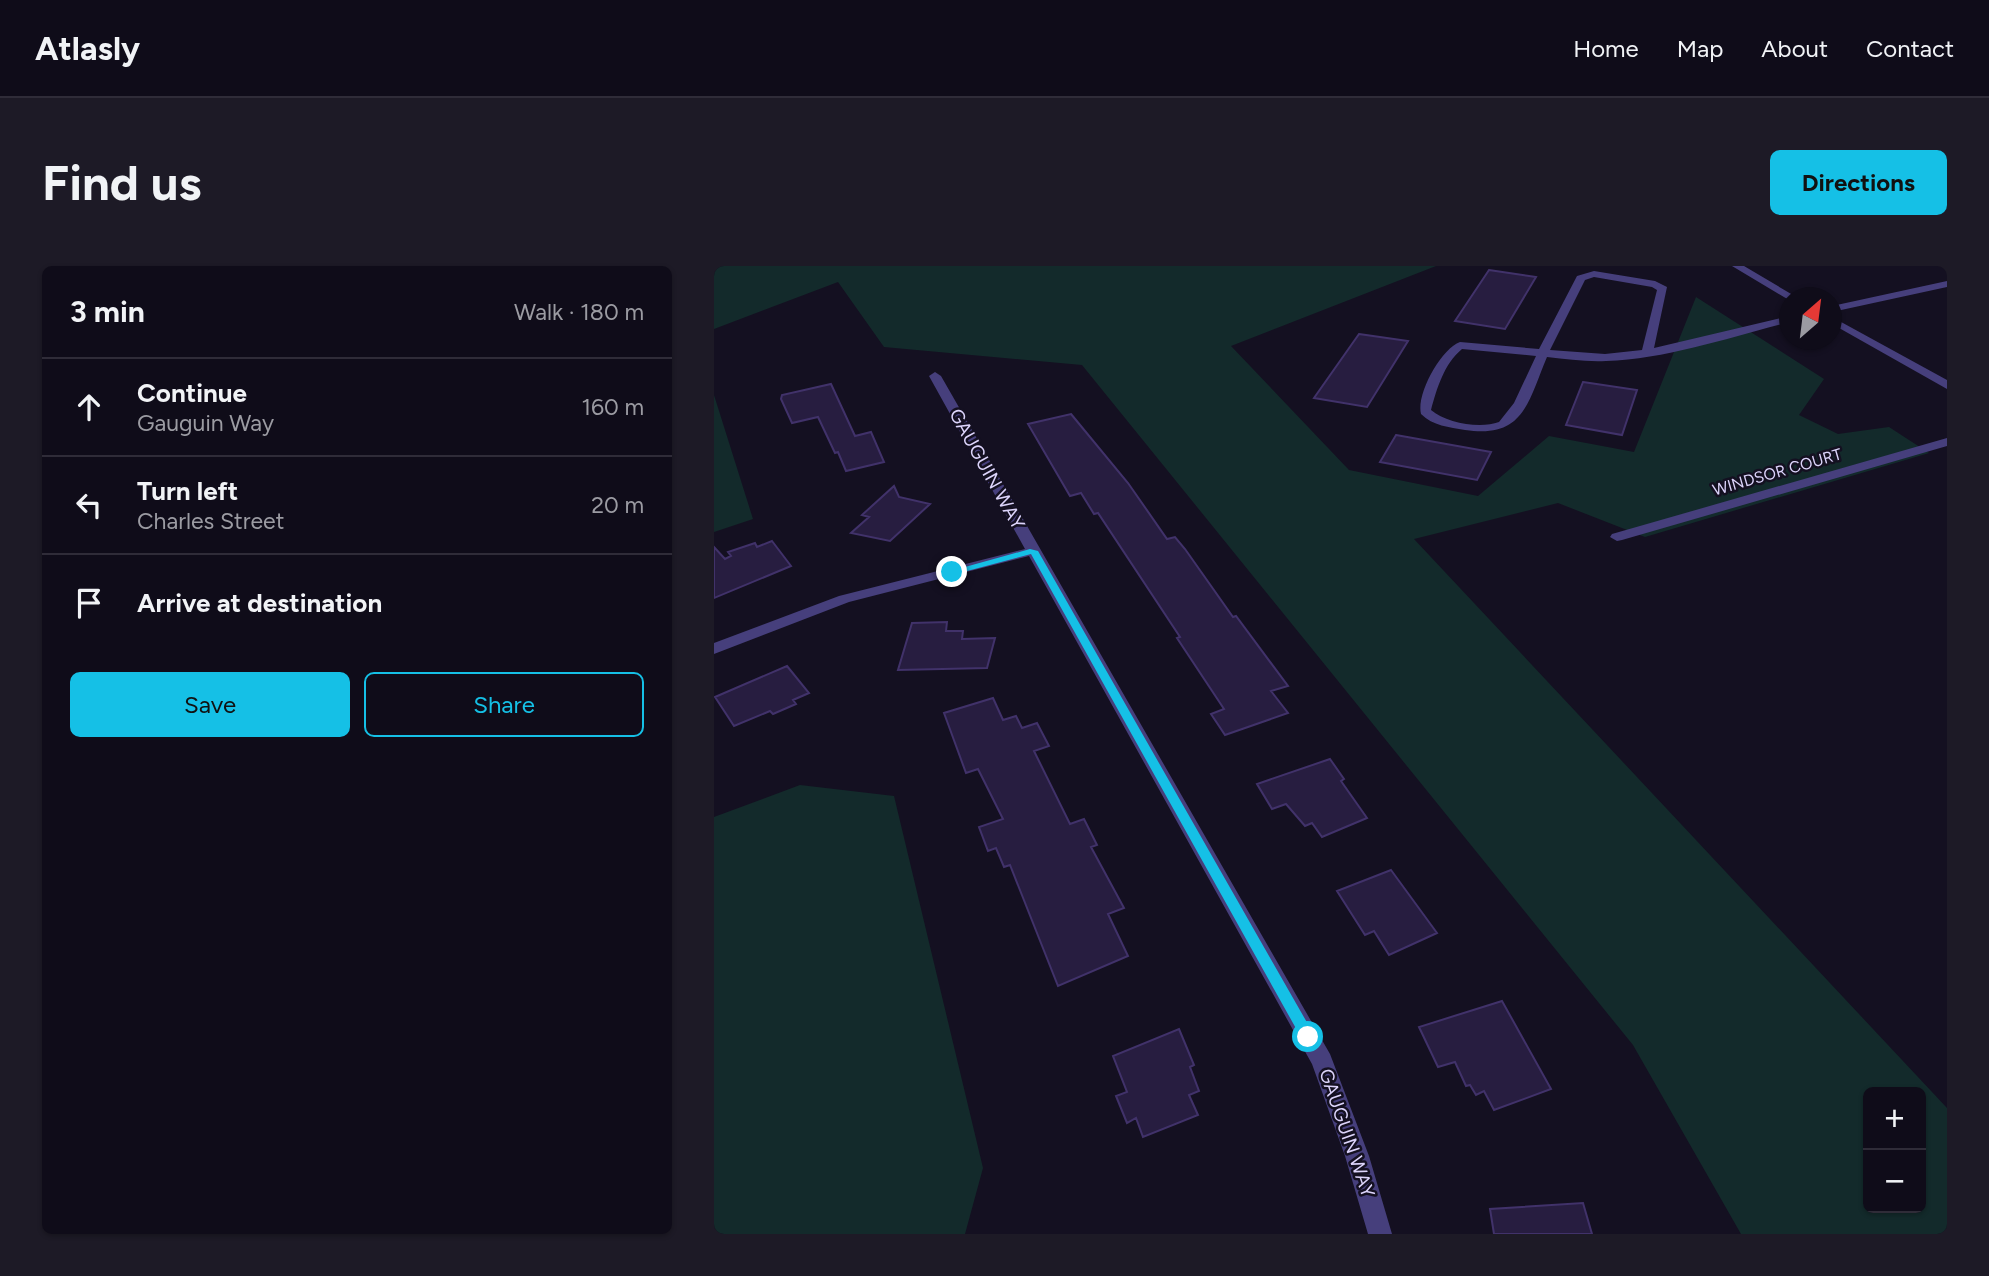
<!DOCTYPE html>
<meta charset="utf-8">
<style>
body{margin:0;font-family:Figtree,sans-serif;background:#1d1a26;color:#f1f3f6}
.controls{position:absolute;right:21px;bottom:21px;display:grid;overflow:hidden;border-radius:10px;box-shadow:0 2px 5px #0004}
.controls button{width:63px;height:63px;display:grid;place-items:center;padding:0;border:0;border-bottom:2px solid #2f2c38;background:#0f0c19;color:#f1f3f6;font:35px sans-serif}
.compass{position:absolute;left:1065px;top:21px;width:63px;height:63px;border-radius:50%;background:#0f0c19;box-shadow:0 2px 5px #0004;rotate:28deg}
.stop{position:absolute;width:21px;height:21px;margin:-16px;border:5px solid #15c0e6;border-radius:50%;background:#fff}
.stop.end{background:#15c0e6;border-color:#fff;box-shadow:0 2px 7px #0008}
.list{margin:0;padding:0;list-style:none}
h2{display:flex;justify-content:space-between;align-items:center;height:91px;margin:0;padding:0 28px;font-size:30px}
h2 small{font-size:23px;font-weight:400;color:#9b9ba2}
.list li{display:grid;grid-template-columns:46px 1fr auto;gap:21px;align-items:center;box-sizing:border-box;height:98px;padding:0 28px;border-top:2px solid #2f2c38}
.list b{display:block;font-size:26px;white-space:nowrap}
.list p{margin:0;font-size:23px;white-space:nowrap;color:#9b9ba2}
.list em{font-size:23px;font-style:normal;color:#9b9ba2}
.actions{display:flex;gap:14px;padding:21px 28px}
.actions a{flex:1;padding:16px 0;border:2px solid #15c0e6;border-radius:10px;text-align:center;font-size:24px;color:#15c0e6}
.actions .main{background:#15c0e6;color:#111}
.icon{flex:none;width:38px;height:38px;fill:none;stroke:currentColor;stroke-width:2;stroke-linecap:round;stroke-linejoin:round}
.map{position:relative;flex:none;width:1233px;height:968px;overflow:hidden;border-radius:10px}
header{display:flex;align-items:center;gap:42px;box-sizing:border-box;height:98px;padding:0 35px;background:#0f0c19;border-bottom:2px solid #2f2c38}
header strong{font-size:33px}
nav{display:flex;gap:38px;margin-inline-start:auto;font-size:24px}
.intro{display:flex;align-items:center;justify-content:space-between;box-sizing:border-box;height:168px;padding:0 42px}
h1{margin:0;font-size:49px}
.button{padding:18px 32px;border-radius:10px;background:#15c0e6;color:#111;font-size:24px;font-weight:700}
main{display:flex;gap:42px;padding:0 42px}
aside{flex:1;background:#0f0c19;border-radius:10px;box-shadow:0 2px 5px #0004}
.map>svg:first-child{display:block}
.green{fill:#132a2b;fill-rule:evenodd}
.building{fill:#271d40;stroke:#41326a;stroke-width:2}
.lines{fill:none;stroke-linecap:round;stroke-linejoin:round}
.minor{fill:#463f7c;fill-rule:evenodd}
.route{fill:#15c0e6}
.labels{text-anchor:middle;dominant-baseline:central;stroke-width:5;stroke-linejoin:round;paint-order:stroke}
.far-street-label{font-size:16px;fill:#dcd4fb;stroke:#141021}
.street-label{font-size:19px;fill:#dcd4fb;stroke:#141021}
</style>
<header>
<strong>Atlasly</strong>
<nav><a>Home</a><a>Map</a><a>About</a><a>Contact</a></nav>
</header>
<div class="intro"><h1>Find us</h1><a class="button">Directions</a></div>
<main>
<aside>
<h2>3 min<small>Walk · 180 m</small></h2>
<ul class="list">
<li><svg class="icon" aria-label="ahead" viewBox="0 0 24 24"><path d="M12 20V5M6 11l6-6 6 6"/></svg><div><b>Continue</b><p>Gauguin Way</p></div><em>160 m</em></li>
<li><svg class="icon" aria-label="left" viewBox="0 0 24 24"><path d="M17 20v-9H6M10 6l-5 5 5 5"/></svg><div><b>Turn left</b><p>Charles Street</p></div><em>20 m</em></li>
<li><svg class="icon" aria-label="arrive" viewBox="0 0 24 24"><path d="M6 21V4h12l-3 4 3 4H6"/></svg><div><b>Arrive at destination</b></div></li>
</ul>
<div class="actions"><a class="main">Save</a><a>Share</a></div>
</aside>
<div class="map">
<svg width="1233" height="968" viewBox="0 0 1233 968">
<rect width="100%" height="100%" fill="#141021"/>
<!-- green -->
<path class="green" d="M 0,0 L 722,0 L 517,80 L 635,204 L 764,230 L 835,170 L 920,186 L 982,31 L 1110,113 L 1085,149 L 1124,168 L 1175,161 L 1215,187 L 931,271 L 844,237 L 700,273 L 1233,842 L 1233,968 L 1027,968 L 919,779 L 368,99 L 170,81 L 124,16 L 0,63 ZM 1154,826 L 1207,826 L 1207,942 L 1154,942 Z
M 0,129 L 39,253 L 0,266 Z
M 86,519 L 180,530 L 269,902 L 251,968 L 0,968 L 0,551 Z"/>
<!-- building -->
<path class="building" d="M 775,4 L 822,11 L 791,63 L 741,55 Z
M 645,68 L 694,75 L 653,141 L 600,132 Z
M 869,116 L 923,124 L 908,169 L 852,159 Z
M 117,118 L 141,170 L 157,166 L 170,196 L 132,205 L 124,186 L 121,187 L 104,151 L 78,157 L 67,133 L 68,129 Z
M 357,148 L 414,217 L 453,273 L 461,271 L 471,283 L 519,351 L 522,350 L 574,420 L 557,425 L 574,447 L 511,469 L 497,448 L 510,443 L 463,372 L 466,371 L 384,247 L 380,248 L 367,227 L 356,230 L 314,158 Z
M 682,169 L 777,186 L 763,214 L 666,196 Z
M 180,220 L 185,231 L 216,238 L 176,275 L 137,267 L 155,251 L 148,249 Z
M 58,275 L 77,300 L 0,332 L 0,281 L 11,293 L 17,290 L 14,286 L 41,277 L 43,281 Z
M 233,356 L 232,365 L 249,365 L 248,373 L 281,372 L 273,402 L 184,404 L 198,357 Z
M 73,400 L 95,427 L 79,434 L 82,438 L 59,448 L 56,445 L 20,460 L 1,431 Z
M 279,432 L 289,454 L 302,450 L 308,462 L 323,457 L 335,480 L 320,485 L 356,558 L 370,553 L 383,579 L 377,581 L 410,642 L 394,648 L 414,690 L 344,720 L 296,599 L 290,601 L 282,582 L 274,585 L 265,561 L 289,553 L 264,503 L 252,507 L 230,447 Z
M 616,493 L 630,513 L 627,515 L 653,552 L 608,571 L 598,557 L 591,560 L 572,538 L 558,543 L 543,518 Z
M 677,604 L 723,667 L 675,689 L 660,665 L 651,669 L 623,625 Z
M 788,735 L 837,823 L 780,844 L 770,825 L 762,829 L 756,819 L 752,820 L 741,796 L 724,801 L 705,761 Z
M 465,763 L 480,799 L 476,801 L 485,825 L 475,829 L 484,849 L 429,871 L 422,852 L 413,857 L 402,830 L 413,826 L 399,790 Z
M 869,937 L 878,968 L 780,968 L 776,943 Z"/>
<g class="lines">
<!-- minor -->
<path class="minor" d="M 1018,0 L 1030,0 L 1084,32 L 1076,32 L 1075,34 Z
M 880,5 L 941,15 L 953,21 L 940,82 L 1076,50 L 1076,56 C 1016,71 954,93 892,95 C 872,96 853,93 833,91 C 814,136 810,173 751,164 C 735,161 719,160 707,148 C 702,128 727,83 746,76 L 825,83 L 863,10 ZM 880,11 L 938,21 L 943,24 L 928,84 L 891,88 L 836,84 L 871,14 ZM 748,83 L 822,90 L 800,137 L 785,156 C 766,163 732,157 717,144 C 723,122 730,98 748,83 Z
M 1233,15 L 1233,21 L 1118,46 L 1118,40 Z
M 1118,51 L 1233,114 L 1233,123 L 1118,58 Z
M 221,106 L 227,110 L 616,788 L 655,890 L 678,968 L 654,968 L 631,890 L 598,798 L 315,290 L 135,336 L 0,388 L 0,377 L 125,330 L 311,283 L 215,110 Z
M 1233,172 L 1233,180 L 908,274 L 903,275 L 896,271 L 898,268 Z"/>
</g>
<!-- route -->
<path class="route" d="M 316,283 L 324,285 L 599,767 L 599,775 L 589,775 L 317,288 L 238,309 L 233,306 Z"/>
<g class="labels">
<!-- far-street labels -->
<g class="far-street-label">
<text transform="translate(1063 206) rotate(-16)">WINDSOR COURT</text>
</g>
<!-- street labels -->
<g class="street-label">
<text transform="translate(273 203) rotate(61)">GAUGUIN WAY</text>
<text transform="translate(633 867) rotate(71)">GAUGUIN WAY</text>
</g>
</g>
</svg>
<div class="controls">
<button>+</button>
<button>−</button>
</div>
<svg class="compass" viewBox="-18 -18 36 36"><path d="M0-13l5 13h-10z" fill="#e53935"/><path d="M0 13l5-13h-10z" fill="#9b9ba2"/></svg>
<div class="stop" style="left:594px;top:771px"></div>
<div class="stop end" style="left:238px;top:306px"></div>
</div>
</main>
